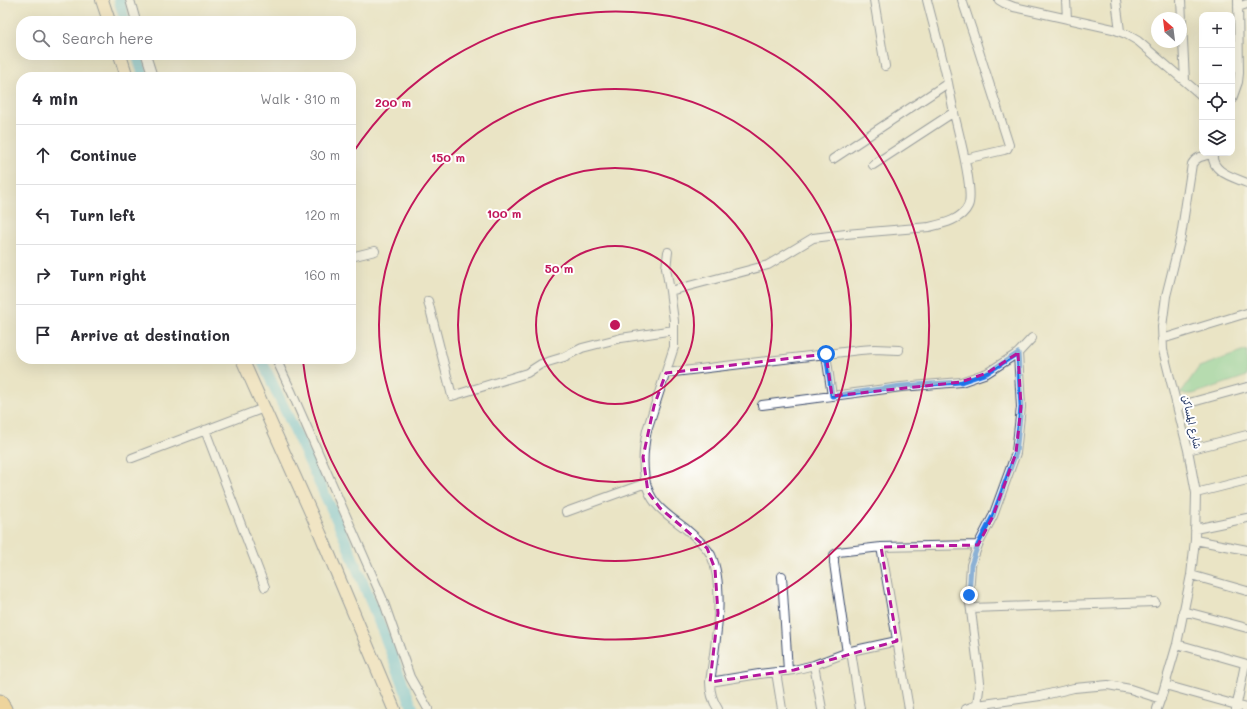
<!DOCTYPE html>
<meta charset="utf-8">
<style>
body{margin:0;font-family:Mali,"Playpen Sans Arabic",sans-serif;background:#f2f2f3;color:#2b2b33}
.controls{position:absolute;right:12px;top:12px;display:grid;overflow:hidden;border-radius:8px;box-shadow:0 4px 16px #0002}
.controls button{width:36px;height:36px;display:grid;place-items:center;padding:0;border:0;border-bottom:1px solid #e1e1e2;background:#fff;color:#2b2b33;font:20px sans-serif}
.compass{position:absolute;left:1151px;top:12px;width:36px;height:36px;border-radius:50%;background:#fff;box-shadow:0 4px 16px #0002;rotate:332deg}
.stop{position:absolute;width:12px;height:12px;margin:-9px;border:3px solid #1a73e8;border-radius:50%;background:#fff}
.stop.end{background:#1a73e8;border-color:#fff;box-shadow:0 1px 4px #0008}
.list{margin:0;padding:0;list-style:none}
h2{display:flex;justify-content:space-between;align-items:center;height:52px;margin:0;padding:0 16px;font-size:17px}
h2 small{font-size:13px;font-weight:400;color:#7c7c81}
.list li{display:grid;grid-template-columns:26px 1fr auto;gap:12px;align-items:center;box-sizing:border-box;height:60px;padding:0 16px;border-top:1px solid #e1e1e2}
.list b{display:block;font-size:15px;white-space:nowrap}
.list em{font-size:13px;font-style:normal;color:#7c7c81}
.icon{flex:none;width:22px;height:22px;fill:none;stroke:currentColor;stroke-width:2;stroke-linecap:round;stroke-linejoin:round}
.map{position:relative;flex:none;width:1247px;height:709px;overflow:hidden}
.search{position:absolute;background:#fff;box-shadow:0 4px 16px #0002;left:16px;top:16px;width:340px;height:44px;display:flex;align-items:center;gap:10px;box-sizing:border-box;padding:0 14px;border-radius:16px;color:#7c7c81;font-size:15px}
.panel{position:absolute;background:#fff;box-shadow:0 4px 16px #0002;left:16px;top:72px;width:340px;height:292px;border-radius:16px}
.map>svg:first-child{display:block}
.green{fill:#78d096;stroke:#4a807a}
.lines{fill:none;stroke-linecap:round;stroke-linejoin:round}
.canal{stroke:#62c3e0;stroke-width:11}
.street-casing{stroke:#3a4a6d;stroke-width:10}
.secondary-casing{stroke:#3a4a6d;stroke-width:14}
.primary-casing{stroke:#3a4a6d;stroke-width:15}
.street{stroke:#fff;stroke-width:8}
.secondary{stroke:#fae7c3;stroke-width:12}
.primary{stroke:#f3c26a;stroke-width:13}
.route{stroke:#1a73e8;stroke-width:5}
.marked{fill:none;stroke:#b5179e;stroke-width:3;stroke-dasharray:8 5;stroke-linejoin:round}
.ring{fill:none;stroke:#c2185b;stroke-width:2}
.labels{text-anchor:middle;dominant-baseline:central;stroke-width:4;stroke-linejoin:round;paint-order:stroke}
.street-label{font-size:10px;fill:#1b2f5e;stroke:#fff}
.centre{fill:#c2185b;stroke:#fff;stroke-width:2}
.ring-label{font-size:12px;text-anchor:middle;font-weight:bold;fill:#c2185b;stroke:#fff;stroke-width:4;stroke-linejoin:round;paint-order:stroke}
</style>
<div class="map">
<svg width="1247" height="709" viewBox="0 0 1247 709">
<rect width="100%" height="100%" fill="#fff"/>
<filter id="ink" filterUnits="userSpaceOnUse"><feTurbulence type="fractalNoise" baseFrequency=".025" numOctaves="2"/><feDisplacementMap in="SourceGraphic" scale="8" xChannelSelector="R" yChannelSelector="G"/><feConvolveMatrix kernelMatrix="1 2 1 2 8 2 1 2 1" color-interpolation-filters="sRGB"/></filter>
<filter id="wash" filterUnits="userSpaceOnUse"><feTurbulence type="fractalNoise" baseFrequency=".012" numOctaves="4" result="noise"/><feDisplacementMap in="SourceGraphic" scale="16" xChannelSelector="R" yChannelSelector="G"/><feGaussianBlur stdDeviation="0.9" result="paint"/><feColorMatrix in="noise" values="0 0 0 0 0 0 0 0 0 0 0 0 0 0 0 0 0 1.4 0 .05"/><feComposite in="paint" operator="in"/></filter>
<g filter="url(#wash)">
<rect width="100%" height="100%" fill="#eae4c5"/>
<!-- green -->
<path class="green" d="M 1247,350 L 1247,376 L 1193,394 L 1180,394 L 1199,367 Z"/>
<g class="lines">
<!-- canal -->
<path class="canal" d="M 119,0 L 125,21
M 137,55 L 144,77
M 261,359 L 340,527 L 381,627 L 413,709"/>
</g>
</g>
<g filter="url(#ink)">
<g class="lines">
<defs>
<path id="street" d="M 130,0 L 136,21
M 874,0 L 885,66
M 962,0 L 977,45 L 1009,145 L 1007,149 L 1004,150 L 965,159
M 999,0 L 1004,3 L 1014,7 L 1113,29 L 1126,34 L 1138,41 L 1202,96
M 1066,0 L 1067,19
M 1116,0 L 1120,31
M 1181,0 L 1185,81
M 1238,7 L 1247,4
M 146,55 L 153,77
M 1232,99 L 1238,82 L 1239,73 L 1238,0
M 1213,153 C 1210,172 1233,177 1247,183
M 833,159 L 948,83
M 873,165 L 954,112
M 668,252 L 666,268 L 670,291 L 674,321 L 674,347 L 647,430 C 642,455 640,489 660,508 C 668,516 677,522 686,529 C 695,537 705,544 711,555 C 726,588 715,647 710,682 C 710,692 712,700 718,709
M 351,257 L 375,251
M 670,291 L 768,265 L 813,238 L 846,234 L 929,227 C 942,224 962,220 968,206 C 975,192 958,131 954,113 C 952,103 950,93 948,83 C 942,55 934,28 927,0
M 428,301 L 452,396 L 527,373 L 541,364 L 564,357 L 582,348 L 621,338 L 674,330
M 1162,339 L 1247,313
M 826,354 L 832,396
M 276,359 L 292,393 L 383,600 L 410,677 L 428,709
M 666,373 L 860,350 L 874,349 L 899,350
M 762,405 L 832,396 L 901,387 L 961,382 L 987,373 L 1018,353 L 1032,338
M 1178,406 L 1247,387
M 205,430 L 265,587
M 1188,450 L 1247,435
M 132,458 L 264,408
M 1196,493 L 1247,480
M 566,512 L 646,483
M 1195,529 L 1247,518
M 1195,540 L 1247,550
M 881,547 L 909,709
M 1191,575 L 1247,591
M 782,576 L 788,671
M 971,608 L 1155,602
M 1183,611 L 1247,628
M 1177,644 L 1247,664
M 851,651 L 860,709
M 847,653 L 834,563 L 834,555 L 838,552 L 881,547 L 978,545
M 814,665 L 822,709
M 776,672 L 782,709
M 710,682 L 759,674 L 794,670 L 814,665 L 851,651 L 897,641
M 1165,685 L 1247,708
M 977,705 L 1040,696 L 1074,688 L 1108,685 L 1130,689 L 1161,699
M 966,709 L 977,705 L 980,682 L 969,595 L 971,565 L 978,545 L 993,516 L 1016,453 L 1021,407 L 1018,353
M 1157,709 L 1163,692 L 1177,644 L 1191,575 L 1195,540 L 1196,493 L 1188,450 L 1163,350 L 1162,327 L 1166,296 L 1181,236 L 1192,164 C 1197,156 1204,156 1213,154
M 1236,709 L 1245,664"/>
<path id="secondary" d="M 102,0 L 109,21
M 120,55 L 127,77
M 242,359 L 320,533 L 394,709"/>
<path id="primary" d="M 0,701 L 5,709"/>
</defs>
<!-- street casing -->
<use href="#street" class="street-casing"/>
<!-- secondary casing -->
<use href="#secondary" class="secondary-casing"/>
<!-- primary casing -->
<use href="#primary" class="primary-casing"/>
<!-- street -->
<use href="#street" class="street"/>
<!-- secondary -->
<use href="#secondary" class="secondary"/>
<!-- primary -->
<use href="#primary" class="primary"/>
</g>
</g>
<g class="lines" filter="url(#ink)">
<!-- route -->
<path class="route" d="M 826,354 L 832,396 L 901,386 L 961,382 L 987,373 L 1018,353 L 1021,407 L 1016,453 L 993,516 L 978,545 L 971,565 L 969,595"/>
</g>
<!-- marked area -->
<path d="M0 0H1247V709H0ZM 1018,353 L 1021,407 L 1016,453 L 993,516 L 978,545 L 881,547 L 897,641 L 794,670 L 710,682 L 718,613 L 715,569 L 707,548 L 660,508 L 648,492 L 643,457 L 654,406 L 666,373 L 826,354 L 832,396 L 961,382 L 987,373 Z" fill="#eae4c5" fill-opacity=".55" fill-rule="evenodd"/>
<path class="marked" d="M 1018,353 L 1021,407 L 1016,453 L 993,516 L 978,545 L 881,547 L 897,641 L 794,670 L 710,682 L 718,613 L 715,569 L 707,548 L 660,508 L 648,492 L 643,457 L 654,406 L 666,373 L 826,354 L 832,396 L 961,382 L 987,373 Z"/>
<!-- distance rings -->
<g class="ring">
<circle cx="615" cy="325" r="79"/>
<circle cx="615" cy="325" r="157"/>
<circle cx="615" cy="325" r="236"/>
<path d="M352 154A314 314 0 1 1 303 361"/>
</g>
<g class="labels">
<!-- street labels -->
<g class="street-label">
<text transform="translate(1192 422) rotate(77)">شارع المساكن</text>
</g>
</g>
<circle cx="615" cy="325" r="6" class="centre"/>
<g class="ring-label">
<text x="393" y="107">200 m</text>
<text x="448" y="162">150 m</text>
<text x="504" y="218">100 m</text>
<text x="559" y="273">50 m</text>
</g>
</svg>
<div class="controls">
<button>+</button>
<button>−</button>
<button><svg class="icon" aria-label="locate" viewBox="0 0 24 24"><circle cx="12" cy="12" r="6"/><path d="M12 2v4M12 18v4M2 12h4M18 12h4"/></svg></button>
<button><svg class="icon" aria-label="layers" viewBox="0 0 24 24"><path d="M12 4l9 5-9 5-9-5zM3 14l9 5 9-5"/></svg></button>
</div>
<svg class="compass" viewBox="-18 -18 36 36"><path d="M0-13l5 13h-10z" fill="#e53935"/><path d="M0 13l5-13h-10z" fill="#7c7c81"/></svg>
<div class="stop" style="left:826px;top:354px"></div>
<div class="stop end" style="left:969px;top:595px"></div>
<div class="search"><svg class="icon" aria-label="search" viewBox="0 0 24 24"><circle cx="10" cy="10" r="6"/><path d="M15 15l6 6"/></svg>Search here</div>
<section class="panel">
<h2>4 min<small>Walk · 310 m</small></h2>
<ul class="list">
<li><svg class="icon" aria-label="ahead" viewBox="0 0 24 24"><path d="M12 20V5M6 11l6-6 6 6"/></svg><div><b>Continue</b></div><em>30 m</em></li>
<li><svg class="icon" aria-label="left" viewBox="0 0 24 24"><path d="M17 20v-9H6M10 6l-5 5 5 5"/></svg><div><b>Turn left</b></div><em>120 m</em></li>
<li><svg class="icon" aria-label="right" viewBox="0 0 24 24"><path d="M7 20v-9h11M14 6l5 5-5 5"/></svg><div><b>Turn right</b></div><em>160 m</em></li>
<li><svg class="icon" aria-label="arrive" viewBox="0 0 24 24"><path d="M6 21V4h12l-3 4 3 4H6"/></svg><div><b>Arrive at destination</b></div></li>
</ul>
</section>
</div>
